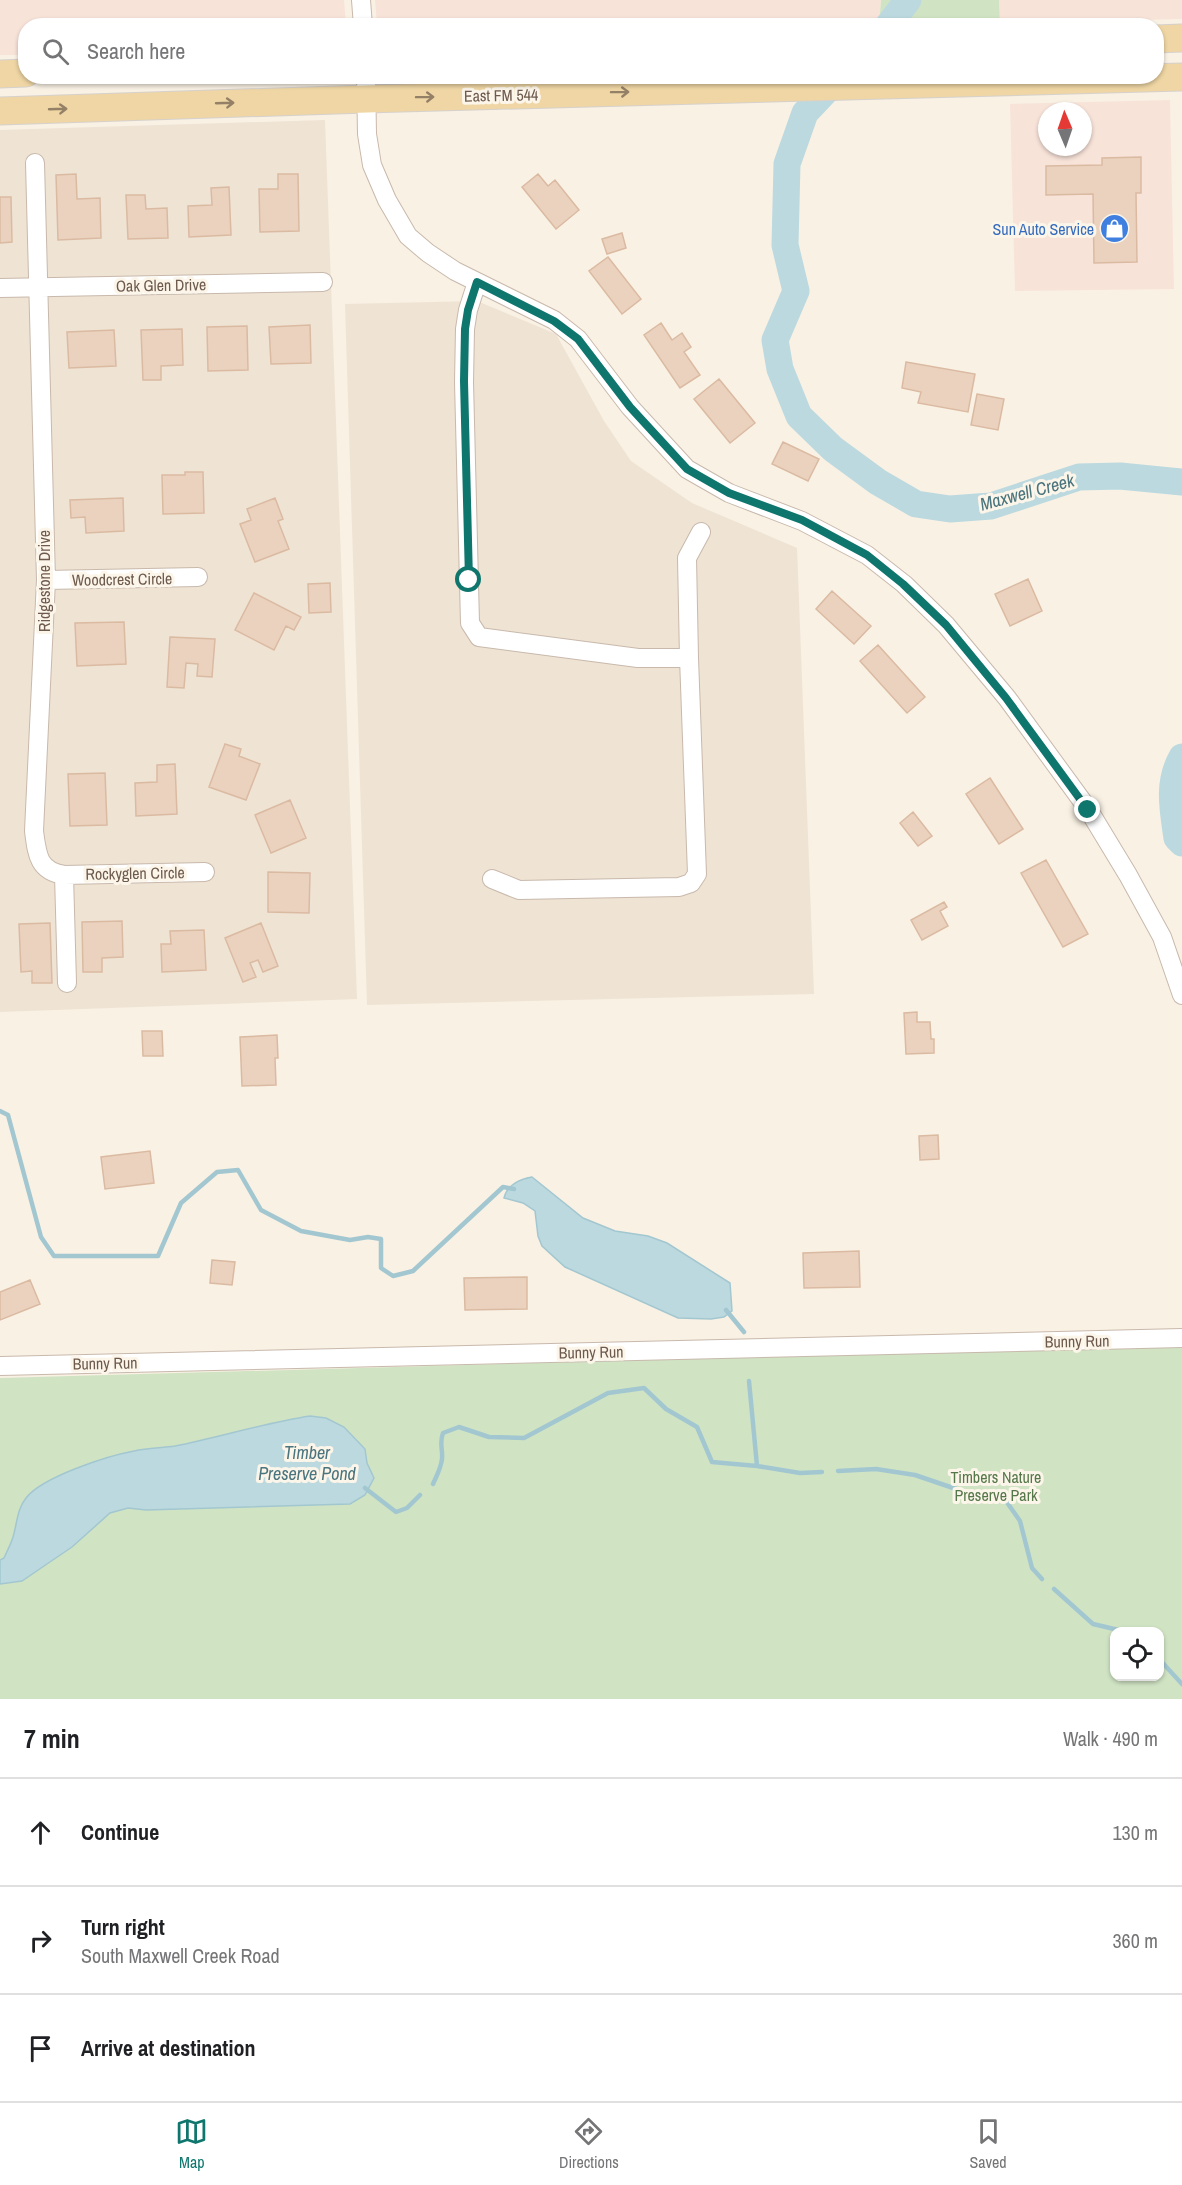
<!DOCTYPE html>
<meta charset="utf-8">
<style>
body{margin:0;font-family:"Archivo Narrow",sans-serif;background:#f6f6f6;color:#202124}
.controls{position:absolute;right:18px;bottom:18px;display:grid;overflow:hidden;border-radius:12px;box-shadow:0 2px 4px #0004}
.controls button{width:54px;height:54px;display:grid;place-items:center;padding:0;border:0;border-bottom:2px solid #e0e0e0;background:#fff;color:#202124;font:30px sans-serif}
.compass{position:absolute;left:1038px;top:102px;width:54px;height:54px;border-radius:50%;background:#fff;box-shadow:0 2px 4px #0004;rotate:358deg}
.stop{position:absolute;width:18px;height:18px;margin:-14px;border:4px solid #0f766e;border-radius:50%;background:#fff}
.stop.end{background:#0f766e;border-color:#fff;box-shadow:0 2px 6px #0008}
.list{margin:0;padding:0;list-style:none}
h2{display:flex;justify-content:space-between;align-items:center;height:78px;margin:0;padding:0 24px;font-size:26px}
h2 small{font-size:20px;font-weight:400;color:#757577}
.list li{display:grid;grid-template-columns:39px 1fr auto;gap:18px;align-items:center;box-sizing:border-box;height:108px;padding:0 24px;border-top:2px solid #e0e0e0}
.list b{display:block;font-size:22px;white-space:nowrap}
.list p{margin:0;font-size:20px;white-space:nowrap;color:#757577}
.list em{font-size:20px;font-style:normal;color:#757577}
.icon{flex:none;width:33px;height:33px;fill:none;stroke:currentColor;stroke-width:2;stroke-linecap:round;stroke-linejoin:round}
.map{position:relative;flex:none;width:1182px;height:1699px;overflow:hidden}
.search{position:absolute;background:#fff;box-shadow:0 2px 4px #0004;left:18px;right:18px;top:18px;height:66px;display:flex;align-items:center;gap:15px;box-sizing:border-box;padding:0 21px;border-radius:24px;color:#757577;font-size:22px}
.sheet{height:402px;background:#fff}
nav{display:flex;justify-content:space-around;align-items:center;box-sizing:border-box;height:84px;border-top:2px solid #e0e0e0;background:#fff;font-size:16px;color:#757577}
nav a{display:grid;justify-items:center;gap:3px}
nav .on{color:#0f766e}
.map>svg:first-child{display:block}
.residential{fill:#efe3d3}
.commercial{fill:#f8e3d9;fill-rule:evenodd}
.green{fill:#d0e4c4;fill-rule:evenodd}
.water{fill:#bbd9df;stroke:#a3c7d0;stroke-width:1.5}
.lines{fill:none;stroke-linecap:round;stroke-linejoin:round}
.stream{stroke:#a3c7d0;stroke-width:4.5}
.river{stroke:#bbd9df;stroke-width:27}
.building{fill:#ead2bf;stroke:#dbbaa2;stroke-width:1.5}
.minor-casing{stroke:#c8b9ac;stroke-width:20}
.primary-casing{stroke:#d6d1cd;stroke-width:29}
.minor{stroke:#fff;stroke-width:18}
.primary{stroke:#efd6a4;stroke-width:27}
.oneway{stroke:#947f67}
.route{stroke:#0f766e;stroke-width:8}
.labels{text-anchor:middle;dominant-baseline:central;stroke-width:6;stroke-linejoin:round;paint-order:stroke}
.street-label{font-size:16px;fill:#6d5a4d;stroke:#fcf5e9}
.shop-label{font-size:16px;fill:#366cbe;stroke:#fcf5e9;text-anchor:end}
.park-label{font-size:16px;fill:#55784a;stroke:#fcf5e9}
.water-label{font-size:18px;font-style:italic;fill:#4a747e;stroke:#fcf5e9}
</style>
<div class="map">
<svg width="1182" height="1699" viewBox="0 0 1182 1699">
<rect width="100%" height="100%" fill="#f9f1e4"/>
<!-- residential -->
<path class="residential" d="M 325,120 L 357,999 L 0,1012 L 0,130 Z
M 477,301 L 556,334 L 604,421 L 631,461 L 692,503 L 797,548 L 814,994 L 367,1005 L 345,304 Z"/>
<!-- commercial -->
<path class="commercial" d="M 0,0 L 344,0 L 346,25 L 26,26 L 25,55 L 0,55 Z
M 375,0 L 881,0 L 879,26 L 377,25 Z
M 999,0 L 1182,0 L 1182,19 L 1000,23 Z
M 1170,100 L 1174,289 L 1015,291 L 1010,104 ZM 1047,111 L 1083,111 L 1083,147 L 1047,147 Z"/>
<!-- green -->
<path class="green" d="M 881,0 L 999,0 L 1000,23 L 879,25 Z
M 1182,1345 L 1182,1699 L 0,1699 L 0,1378 ZM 1114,1632 L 1160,1632 L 1160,1676 L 1114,1676 Z"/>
<!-- water -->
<path class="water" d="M 532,1177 L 583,1218 L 615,1231 L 648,1236 L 667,1243 L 730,1283 L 732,1311 L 724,1317 L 711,1319 L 678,1318 L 565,1267 L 542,1246 L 538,1236 L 535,1211 L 523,1203 L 504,1198 C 507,1185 520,1179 532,1177 Z
M 310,1416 L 326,1418 L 344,1427 L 365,1449 L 367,1463 L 374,1478 L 365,1495 L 350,1504 L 146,1510 L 128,1508 L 110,1513 L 72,1547 L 44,1566 L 22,1581 L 0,1584 L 0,1560 L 4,1558 C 7,1551 11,1544 13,1537 C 17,1524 17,1509 26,1498 C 42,1477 107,1456 134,1451 C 148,1448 162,1448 175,1446 C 220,1437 264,1423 310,1416 Z"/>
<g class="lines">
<!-- stream -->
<path class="stream" d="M 0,1111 L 8,1115 L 41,1237 L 54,1256 L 158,1256 L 181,1203 L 217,1172 L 238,1170 L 261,1210 L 301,1231 L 350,1240 L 368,1237 L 381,1239 L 381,1268 L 393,1276 L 413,1271 L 503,1187 L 514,1189
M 726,1310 L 744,1332
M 749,1381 L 757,1466 L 800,1473 L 822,1472
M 838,1471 L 876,1469 L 915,1475 L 962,1491 L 1006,1501 L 1020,1521 L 1032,1568 L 1042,1579
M 433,1484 C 437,1475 441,1468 442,1459 C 443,1449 439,1443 443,1433 L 459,1427 L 489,1437 L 524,1438 L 608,1393 L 644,1388 L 666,1409 L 697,1427 L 712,1462 L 757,1466
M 365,1488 L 396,1512 L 407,1508 L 420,1495
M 1054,1589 L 1093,1624 L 1127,1632
M 1160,1660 L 1182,1684"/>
<!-- river -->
<path class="river" d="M 888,26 L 908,0
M 840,76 L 805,113 L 787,164 L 785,245 L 796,291 L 775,340 L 780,369 L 799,416 L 833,449 L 878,482 L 916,504 L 950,509 L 991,506 L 1079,477 L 1120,476 L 1182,482
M 1182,757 C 1167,783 1173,810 1177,838 L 1182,843"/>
</g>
<!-- building -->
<path class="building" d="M 1141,157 L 1141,193 L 1136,193 L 1137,262 L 1094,263 L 1093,194 L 1046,195 L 1046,166 L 1102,165 L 1102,158 Z
M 76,174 L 77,199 L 100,198 L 101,238 L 58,240 L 56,175 Z
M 278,174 L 298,174 L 299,231 L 260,232 L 259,189 L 278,189 Z
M 538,174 L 548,186 L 555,180 L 579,210 L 556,229 L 522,187 Z
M 229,187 L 231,235 L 189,237 L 188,206 L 212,205 L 211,188 Z
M 126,195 L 145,195 L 146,209 L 167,208 L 168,238 L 128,239 Z
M 0,197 L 11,197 L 12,242 L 0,243 Z
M 622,233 L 626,248 L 607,254 L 602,239 Z
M 608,257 L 641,299 L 622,314 L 589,271 Z
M 661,323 L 672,340 L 682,333 L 691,347 L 684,352 L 700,375 L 680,388 L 644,335 Z
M 310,325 L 311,363 L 271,364 L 269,327 Z
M 247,326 L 248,370 L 208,371 L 207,327 Z
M 182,329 L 183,365 L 161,366 L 161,380 L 143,380 L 141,330 Z
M 114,330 L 116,366 L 69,368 L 67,332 Z
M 906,362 L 975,374 L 968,412 L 918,403 L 921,392 L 902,388 Z
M 719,379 L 755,423 L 730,443 L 694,399 Z
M 977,394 L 1004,399 L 998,430 L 971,425 Z
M 783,442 L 819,459 L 808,481 L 772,464 Z
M 185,472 L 203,472 L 204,513 L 163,514 L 162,475 L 185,475 Z
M 123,498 L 124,531 L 86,533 L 85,517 L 71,518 L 70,500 Z
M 275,498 L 283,519 L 278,521 L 289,549 L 255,562 L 240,524 L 251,520 L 247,509 Z
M 1028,579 L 1042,611 L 1010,626 L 995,594 Z
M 330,583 L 331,612 L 309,613 L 308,584 Z
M 832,591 L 871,626 L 854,644 L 816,609 Z
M 254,593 L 301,617 L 294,630 L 286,626 L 274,650 L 235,630 Z
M 124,622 L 126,664 L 77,666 L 75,623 Z
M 170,637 L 215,639 L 212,677 L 197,676 L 198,664 L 186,663 L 184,688 L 167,687 Z
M 878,645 L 925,697 L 907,713 L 860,661 Z
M 225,744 L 241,749 L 239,756 L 260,764 L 246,800 L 209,787 Z
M 175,764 L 177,814 L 136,816 L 135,783 L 157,782 L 157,765 Z
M 105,773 L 107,825 L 70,826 L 68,774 Z
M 990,778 L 1023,829 L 999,844 L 966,794 Z
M 290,800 L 306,838 L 271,853 L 255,815 Z
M 913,812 L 932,836 L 918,846 L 900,823 Z
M 1046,860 L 1088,934 L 1063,947 L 1021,873 Z
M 268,872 L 310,873 L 309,913 L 268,912 Z
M 944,902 L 947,907 L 940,911 L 948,926 L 922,940 L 911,920 Z
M 122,921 L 123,957 L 102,958 L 102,972 L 83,972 L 82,922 Z
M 50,923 L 52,983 L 32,983 L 32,971 L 21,972 L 19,924 Z
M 261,923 L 278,966 L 263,972 L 258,960 L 250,963 L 256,977 L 243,982 L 225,938 Z
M 204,930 L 206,970 L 162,972 L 161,944 L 171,944 L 170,931 Z
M 917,1012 L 917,1022 L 930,1022 L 931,1039 L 934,1039 L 934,1053 L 906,1054 L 904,1013 Z
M 142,1031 L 162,1031 L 163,1056 L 143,1056 Z
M 277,1035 L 278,1058 L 275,1058 L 276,1085 L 242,1086 L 240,1037 Z
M 938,1135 L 939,1159 L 920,1160 L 919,1136 Z
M 150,1151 L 154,1183 L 105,1189 L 101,1157 Z
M 859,1251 L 860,1287 L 804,1288 L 803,1253 Z
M 212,1260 L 235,1262 L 232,1285 L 210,1283 Z
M 527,1277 L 527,1309 L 465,1310 L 464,1278 Z
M 30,1280 L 40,1304 L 0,1320 L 0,1292 Z"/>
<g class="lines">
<defs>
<path id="minor" d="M 361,0 L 363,26
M 366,76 L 367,134 L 372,165 L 387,200 L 408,236 L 428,253 L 455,271 L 554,320 L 578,339 L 630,407 L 687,469 L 729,493 L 802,521 L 867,555 L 904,584 L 946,625 L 1007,698 L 1088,809 L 1128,875 L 1162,937 L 1182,995
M 35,163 L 46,580 L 34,831 C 37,854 38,871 64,875 L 205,872
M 477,282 L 468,310 L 465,329 L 464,382 L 470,623 L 479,637 L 638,658 L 689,658 L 687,558 L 701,532
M 0,288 L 323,282
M 46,580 L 198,577
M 64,875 L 67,983
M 492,879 L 519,890 L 679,887 L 691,883 L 697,874 L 689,658
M 0,1366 L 1182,1338"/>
<path id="primary" d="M 1156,39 L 1182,38
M 0,74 L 26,73
M 0,111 L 366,99 L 1182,77"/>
</defs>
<!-- minor casing -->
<use href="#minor" class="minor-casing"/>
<!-- primary casing -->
<use href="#primary" class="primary-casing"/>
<!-- minor -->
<use href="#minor" class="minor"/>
<!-- primary -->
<use href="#primary" class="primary"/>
</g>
<!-- one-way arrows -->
<defs><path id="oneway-shaft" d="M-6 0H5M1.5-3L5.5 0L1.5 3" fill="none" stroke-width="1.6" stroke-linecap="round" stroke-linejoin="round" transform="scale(1.5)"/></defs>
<g class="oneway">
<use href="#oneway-shaft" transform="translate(620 92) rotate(-1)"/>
<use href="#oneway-shaft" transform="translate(425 97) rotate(-1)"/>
<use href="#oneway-shaft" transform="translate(225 103) rotate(-2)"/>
<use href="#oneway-shaft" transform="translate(58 109) rotate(-2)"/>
</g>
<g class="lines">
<!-- route -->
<path class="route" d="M 469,580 L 464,381 L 465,329 L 468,310 L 477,282 L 554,321 L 578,339 L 630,407 L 687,469 L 729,493 L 802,520 L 867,555 L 903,584 L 946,625 L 1006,698 L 1088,810"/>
</g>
<!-- icons -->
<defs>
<symbol id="shop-disc" viewBox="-11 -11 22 22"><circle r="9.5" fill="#3f7fe0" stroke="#fcf5e9"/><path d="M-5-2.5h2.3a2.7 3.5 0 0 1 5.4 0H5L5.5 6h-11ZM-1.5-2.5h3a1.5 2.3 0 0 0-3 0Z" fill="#fff"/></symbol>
</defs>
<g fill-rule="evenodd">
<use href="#shop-disc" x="1098" y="212" width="33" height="33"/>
</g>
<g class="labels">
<!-- street labels -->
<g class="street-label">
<text transform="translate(501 95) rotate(-1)">East FM 544</text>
<text transform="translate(161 285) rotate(-1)">Oak Glen Drive</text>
<text transform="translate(122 579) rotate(-1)">Woodcrest Circle</text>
<text transform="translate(44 581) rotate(-90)">Ridgestone Drive</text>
<text transform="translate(135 873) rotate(-1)">Rockyglen Circle</text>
<text transform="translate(1077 1341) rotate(-1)">Bunny Run</text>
<text transform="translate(591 1352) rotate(-1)">Bunny Run</text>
<text transform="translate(105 1363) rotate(-1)">Bunny Run</text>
</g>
<!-- shop labels -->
<g class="shop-label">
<text x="1094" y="229">Sun Auto Service</text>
</g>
<!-- park labels -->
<g class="park-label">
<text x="996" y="1477">Timbers Nature<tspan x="996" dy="18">Preserve Park</tspan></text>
</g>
<!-- water labels -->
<g class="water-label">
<text transform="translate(1027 492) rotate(-15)">Maxwell Creek</text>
<text x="307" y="1452">Timber<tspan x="307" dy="21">Preserve Pond</tspan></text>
</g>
</g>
</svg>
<div class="controls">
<button><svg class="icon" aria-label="locate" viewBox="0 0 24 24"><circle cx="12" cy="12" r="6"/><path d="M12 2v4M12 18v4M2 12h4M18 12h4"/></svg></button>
</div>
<svg class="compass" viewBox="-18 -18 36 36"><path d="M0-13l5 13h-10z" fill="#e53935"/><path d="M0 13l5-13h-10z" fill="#757577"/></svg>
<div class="stop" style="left:469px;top:580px"></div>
<div class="stop end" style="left:1088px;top:810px"></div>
<div class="search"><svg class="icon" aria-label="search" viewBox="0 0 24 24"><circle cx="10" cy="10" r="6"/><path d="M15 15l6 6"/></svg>Search here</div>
</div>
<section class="sheet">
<h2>7 min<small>Walk · 490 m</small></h2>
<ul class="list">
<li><svg class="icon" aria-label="ahead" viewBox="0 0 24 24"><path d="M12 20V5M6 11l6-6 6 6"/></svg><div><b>Continue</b></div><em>130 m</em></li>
<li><svg class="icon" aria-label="right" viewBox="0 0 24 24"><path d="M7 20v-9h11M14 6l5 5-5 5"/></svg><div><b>Turn right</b><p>South Maxwell Creek Road</p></div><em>360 m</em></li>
<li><svg class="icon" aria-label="arrive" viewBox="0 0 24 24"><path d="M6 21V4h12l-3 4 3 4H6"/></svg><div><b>Arrive at destination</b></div></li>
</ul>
</section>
<nav>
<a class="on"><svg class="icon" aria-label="map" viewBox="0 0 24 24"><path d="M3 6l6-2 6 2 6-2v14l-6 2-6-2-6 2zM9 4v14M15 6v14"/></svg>Map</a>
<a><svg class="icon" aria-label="directions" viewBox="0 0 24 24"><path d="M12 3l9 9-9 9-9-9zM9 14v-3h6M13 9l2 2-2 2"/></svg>Directions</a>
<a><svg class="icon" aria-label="saved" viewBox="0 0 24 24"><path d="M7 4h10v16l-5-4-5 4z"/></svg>Saved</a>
</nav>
